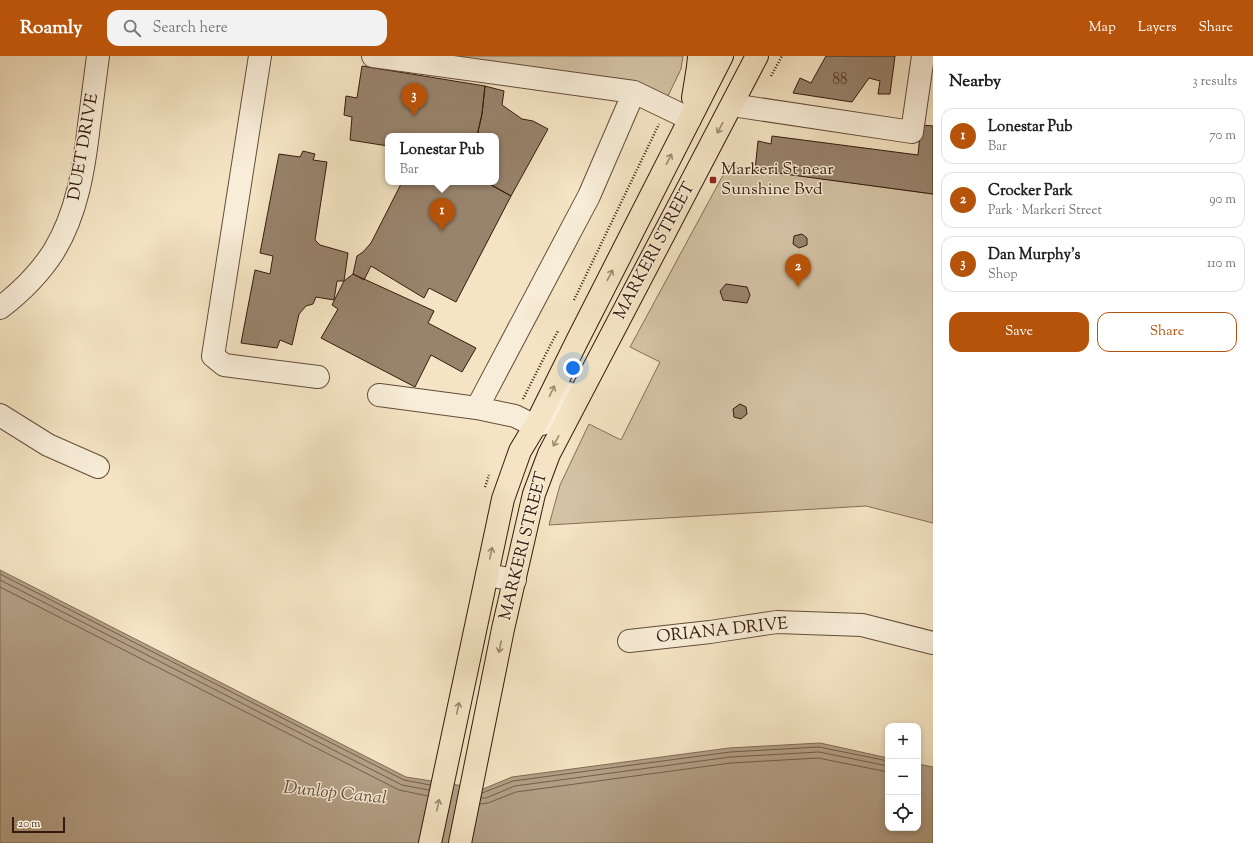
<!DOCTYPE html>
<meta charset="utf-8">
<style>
body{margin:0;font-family:"Sorts Mill Goudy",serif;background:#f2f2f2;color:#222}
.controls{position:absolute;right:12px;bottom:12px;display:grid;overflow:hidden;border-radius:8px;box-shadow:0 2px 6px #0003}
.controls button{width:36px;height:36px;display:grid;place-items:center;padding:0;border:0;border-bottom:1px solid #e0e0e0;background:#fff;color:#222;font:20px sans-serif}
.scale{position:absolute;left:12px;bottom:10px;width:53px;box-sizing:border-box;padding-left:4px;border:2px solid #341a0d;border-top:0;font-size:11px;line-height:14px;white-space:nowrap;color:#341a0d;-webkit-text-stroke:3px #f8edd8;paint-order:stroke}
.you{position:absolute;left:573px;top:312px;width:14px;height:14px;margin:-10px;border:3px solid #fff;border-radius:50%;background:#1a73e8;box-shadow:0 0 0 6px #1a73e833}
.badge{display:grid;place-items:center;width:26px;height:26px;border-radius:50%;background:#b45309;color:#fff;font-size:13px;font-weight:700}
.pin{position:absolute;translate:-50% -33px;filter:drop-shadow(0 1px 2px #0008)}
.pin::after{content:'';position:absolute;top:21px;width:14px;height:12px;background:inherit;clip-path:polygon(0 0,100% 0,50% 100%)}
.popup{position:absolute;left:385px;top:77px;width:114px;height:52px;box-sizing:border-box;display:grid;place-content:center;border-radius:8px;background:#fff;filter:drop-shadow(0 1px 3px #0005);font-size:13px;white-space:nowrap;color:#767676}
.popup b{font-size:15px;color:#222}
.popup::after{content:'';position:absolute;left:50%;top:100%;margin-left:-8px;border:8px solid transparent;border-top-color:#fff}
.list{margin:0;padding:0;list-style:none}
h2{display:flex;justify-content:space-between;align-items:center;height:52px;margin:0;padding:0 16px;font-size:17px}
h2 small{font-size:13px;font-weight:400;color:#767676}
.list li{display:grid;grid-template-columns:26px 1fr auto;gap:12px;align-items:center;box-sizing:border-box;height:56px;margin:0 8px 8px;padding:0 8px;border:1px solid #e0e0e0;border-radius:12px}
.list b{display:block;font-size:15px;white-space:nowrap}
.list p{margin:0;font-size:13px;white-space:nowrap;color:#767676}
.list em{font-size:13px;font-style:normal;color:#767676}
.actions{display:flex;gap:8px;padding:12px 16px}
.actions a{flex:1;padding:9px 0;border:1px solid #b45309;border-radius:12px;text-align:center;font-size:14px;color:#b45309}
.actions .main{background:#b45309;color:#fff}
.icon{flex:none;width:22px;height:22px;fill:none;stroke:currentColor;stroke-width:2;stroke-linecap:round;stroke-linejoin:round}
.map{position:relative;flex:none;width:933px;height:787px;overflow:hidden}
header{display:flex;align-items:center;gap:24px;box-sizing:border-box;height:56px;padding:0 20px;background:#b45309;color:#fff}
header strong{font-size:19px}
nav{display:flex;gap:22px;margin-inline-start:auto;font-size:14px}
.search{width:280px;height:36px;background:#f2f2f2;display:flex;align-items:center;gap:10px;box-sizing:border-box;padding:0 14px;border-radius:12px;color:#767676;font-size:15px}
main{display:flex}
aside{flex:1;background:#fff}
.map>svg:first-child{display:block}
.green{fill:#d3c2a4;stroke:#846e58}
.water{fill:#b39f85;stroke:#806a55}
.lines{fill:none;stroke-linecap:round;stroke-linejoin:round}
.shore{stroke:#745c49;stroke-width:1}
.building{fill:#98836c;stroke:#341a0d}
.minor-casing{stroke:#644c3a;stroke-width:24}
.major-casing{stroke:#341a0d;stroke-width:24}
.path{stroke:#341a0d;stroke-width:2.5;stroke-dasharray:1 2;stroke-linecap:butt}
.minor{stroke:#f8edd8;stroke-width:22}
.major{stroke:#f4e4c3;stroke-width:22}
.oneway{stroke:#9e8971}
.poi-dot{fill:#8f2418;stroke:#f8edd8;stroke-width:1.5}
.labels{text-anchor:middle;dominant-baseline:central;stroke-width:3;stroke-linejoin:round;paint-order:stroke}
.number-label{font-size:15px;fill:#4d3425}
.street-label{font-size:17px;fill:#341a0d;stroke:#f8edd8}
.poi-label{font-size:17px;fill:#341a0d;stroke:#f8edd8;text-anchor:start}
.water-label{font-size:18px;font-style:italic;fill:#674f3d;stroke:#f8edd8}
</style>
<header>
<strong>Roamly</strong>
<div class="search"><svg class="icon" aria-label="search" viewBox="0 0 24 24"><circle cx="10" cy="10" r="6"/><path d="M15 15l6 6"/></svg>Search here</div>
<nav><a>Map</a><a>Layers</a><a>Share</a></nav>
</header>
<main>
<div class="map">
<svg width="933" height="787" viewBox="0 0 933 787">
<rect width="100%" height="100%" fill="#f4e4c3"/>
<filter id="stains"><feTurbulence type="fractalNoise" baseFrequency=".005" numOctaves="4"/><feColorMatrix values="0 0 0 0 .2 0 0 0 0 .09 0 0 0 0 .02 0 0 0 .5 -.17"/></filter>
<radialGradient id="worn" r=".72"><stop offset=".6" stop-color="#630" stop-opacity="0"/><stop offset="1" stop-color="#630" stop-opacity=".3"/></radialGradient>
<!-- green -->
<path class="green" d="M 437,0 L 683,0 L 681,13 L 667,42 Z
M 728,110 L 933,138 L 933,467 L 866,450 L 549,469 L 560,429 L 589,368 L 621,384 L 660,306 L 630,291 Z"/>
<!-- water -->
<path class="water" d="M 0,514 L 406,721 L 483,733 L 512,721 L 729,692 L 820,687 L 888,702 L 888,772 L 918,772 L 918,708 L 933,711 L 933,787 L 0,787 Z"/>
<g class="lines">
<!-- shore -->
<path class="shore" d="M 0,518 L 404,724 L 430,729
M 0,524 L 402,729 L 429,734
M 0,531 L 399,734 L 428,740
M 482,737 L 513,725 L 730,696 L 819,691 L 888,705
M 481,742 L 486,742 L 515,730 L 730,701 L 819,696 L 888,710
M 480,748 L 488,747 L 516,736 L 731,707 L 818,702 L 888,716"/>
</g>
<!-- building -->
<path class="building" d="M 826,0 L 895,0 L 890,38 L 878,38 L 880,25 L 869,22 L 852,46 L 793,37 L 800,22 L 811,27 Z
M 362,10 L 485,30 L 482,58 L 477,80 L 388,80 L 388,90 L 350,84 L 352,61 L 344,59 L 346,40 L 357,42 Z
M 485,30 L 504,35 L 502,49 L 522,63 L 533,65 L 548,73 L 511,140 L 486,126 L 496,126 L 496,80 L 477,80 L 482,58 Z
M 921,69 L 933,70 L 933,138 L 755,114 L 758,85 L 771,88 L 772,80 L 918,99 Z
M 303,95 L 315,98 L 313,104 L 327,106 L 315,184 L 320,189 L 348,197 L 344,225 L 337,225 L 334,244 L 316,241 L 313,248 L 306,250 L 299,258 L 292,289 L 280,284 L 277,292 L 241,287 L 255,214 L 270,218 L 273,200 L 260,197 L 279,98 L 300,101 Z
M 402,126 L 486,126 L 511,140 L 456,246 L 429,232 L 424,242 L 371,210 L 364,224 L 353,218 L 357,200 L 363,196 L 371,187 Z
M 802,178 L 807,182 L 807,189 L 799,192 L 793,188 L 794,180 Z
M 353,218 L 434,255 L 428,267 L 476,292 L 462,316 L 431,299 L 415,331 L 321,282 L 338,253 L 332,249 L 344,225 Z
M 726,228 L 747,231 L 750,239 L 747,247 L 723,244 L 720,235 Z
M 740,348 L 746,351 L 747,358 L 741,363 L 734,361 L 733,353 Z"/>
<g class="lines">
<defs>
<path id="minor" d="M 260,0 L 213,300 L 224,309 L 318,321
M 373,0 L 634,36 L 690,63
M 732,49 L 912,76 L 923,0
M 0,252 C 21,236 40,217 54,195 C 77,157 84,113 89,69 C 92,46 95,23 98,0
M 379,339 L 477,352 L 515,360 L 535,370 L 555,364 L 569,337
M 477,352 L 589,140 L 634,36
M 0,359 L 48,389 L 98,411
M 487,519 L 515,524
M 629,585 L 710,576 L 777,566 L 862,569 L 933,587"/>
<path id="major" d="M 693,42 L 698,11 L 699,0
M 430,787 L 503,443 L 520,395 L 535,370 L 578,283 L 722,0
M 460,787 L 503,573 L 534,438 L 549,398 L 757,0"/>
</defs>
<!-- minor casing -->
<use href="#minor" class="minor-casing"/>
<!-- major casing -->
<use href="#major" class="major-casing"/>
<!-- path -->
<path class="path" d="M 771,20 L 782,0
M 574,244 L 659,68
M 523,343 L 553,284 L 558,275
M 485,431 L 489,419"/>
<!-- minor -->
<use href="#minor" class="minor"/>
<!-- major -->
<use href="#major" class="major"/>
</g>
<!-- one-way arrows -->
<defs><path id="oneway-shaft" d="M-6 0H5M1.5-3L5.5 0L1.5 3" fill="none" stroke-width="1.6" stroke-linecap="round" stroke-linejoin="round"/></defs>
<g class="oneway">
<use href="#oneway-shaft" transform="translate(720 72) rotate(118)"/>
<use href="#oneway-shaft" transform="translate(669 103) rotate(-63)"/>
<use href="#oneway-shaft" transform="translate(610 219) rotate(-63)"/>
<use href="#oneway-shaft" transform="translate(552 335) rotate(-64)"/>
<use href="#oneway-shaft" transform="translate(556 385) rotate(118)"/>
<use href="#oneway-shaft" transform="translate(491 497) rotate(-78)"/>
<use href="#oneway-shaft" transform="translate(500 591) rotate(101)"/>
<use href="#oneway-shaft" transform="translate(458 652) rotate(-78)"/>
<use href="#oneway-shaft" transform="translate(438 749) rotate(-78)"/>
</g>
<!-- markers -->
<rect class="poi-dot" x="709" y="120" width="8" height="8" rx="2"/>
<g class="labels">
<!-- number labels -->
<g class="number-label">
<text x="840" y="24">88</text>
</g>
<!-- street labels -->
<g class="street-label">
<text transform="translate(84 91) rotate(-80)">DUET DRIVE</text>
<text transform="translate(655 195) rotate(-62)">MARKERI STREET</text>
<text transform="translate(524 490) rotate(-76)">MARKERI STREET</text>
<text transform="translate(722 575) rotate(-6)">ORIANA DRIVE</text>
</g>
<!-- poi labels -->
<g class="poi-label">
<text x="721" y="114">Markeri St near<tspan x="721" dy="20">Sunshine Bvd</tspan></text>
</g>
<!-- water labels -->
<g class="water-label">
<text transform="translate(335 738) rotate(6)">Dunlop Canal</text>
</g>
</g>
<rect width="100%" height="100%" filter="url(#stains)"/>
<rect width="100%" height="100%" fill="url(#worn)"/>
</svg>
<div class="controls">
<button>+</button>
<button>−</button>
<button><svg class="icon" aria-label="locate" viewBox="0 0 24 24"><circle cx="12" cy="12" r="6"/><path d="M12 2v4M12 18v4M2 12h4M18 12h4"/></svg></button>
</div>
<div class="scale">20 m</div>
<div class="you"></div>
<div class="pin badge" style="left:442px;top:175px">1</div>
<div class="popup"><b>Lonestar Pub</b>Bar</div>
<div class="pin badge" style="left:798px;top:231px">2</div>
<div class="pin badge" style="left:414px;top:60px">3</div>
</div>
<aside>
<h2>Nearby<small>3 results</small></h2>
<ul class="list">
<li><span class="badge">1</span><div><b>Lonestar Pub</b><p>Bar</p></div><em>70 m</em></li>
<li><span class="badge">2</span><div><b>Crocker Park</b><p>Park · Markeri Street</p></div><em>90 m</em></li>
<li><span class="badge">3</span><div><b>Dan Murphy's</b><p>Shop</p></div><em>110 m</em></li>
</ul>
<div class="actions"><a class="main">Save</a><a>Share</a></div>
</aside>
</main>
